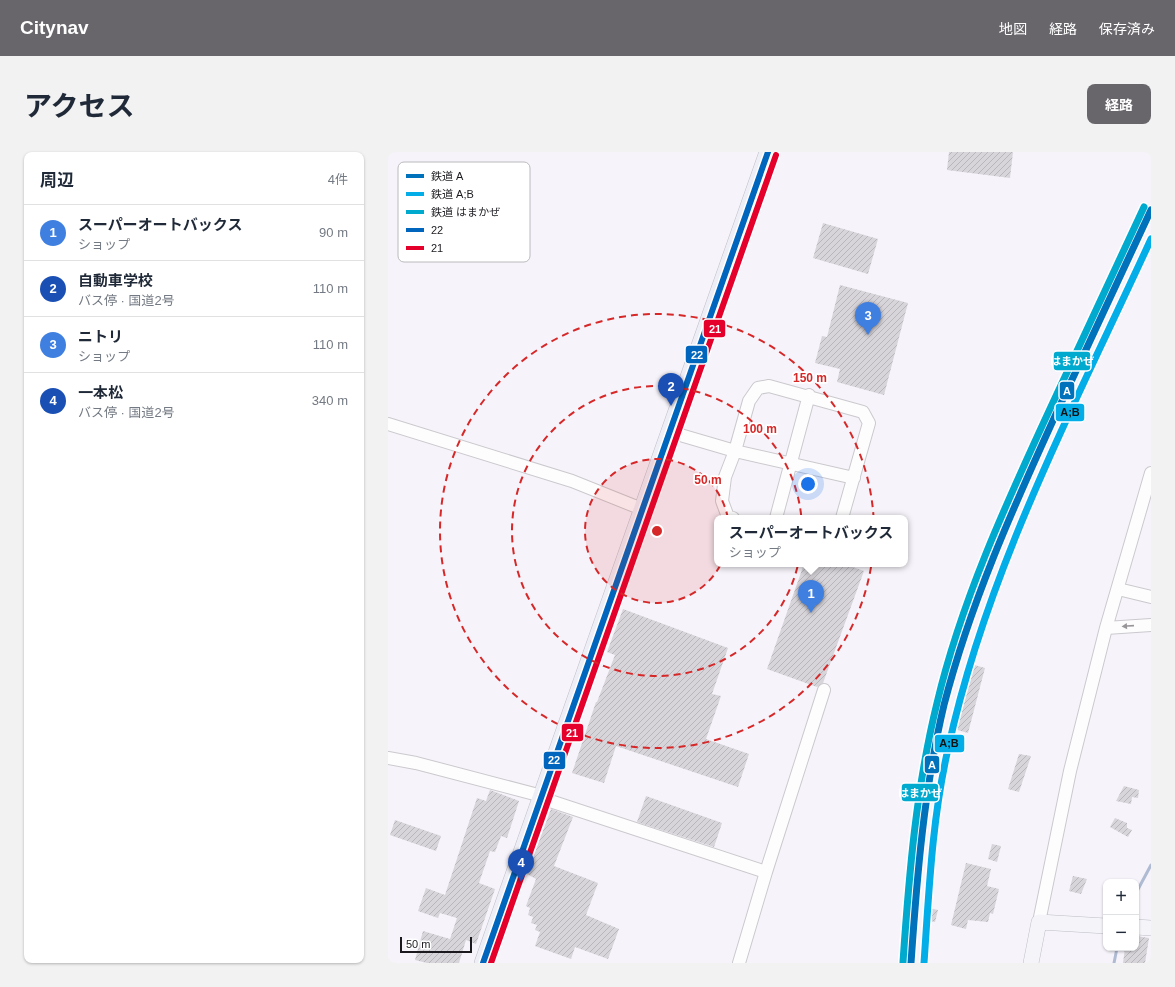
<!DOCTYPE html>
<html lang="ja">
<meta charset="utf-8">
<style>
body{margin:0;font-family:Arial,"Noto Sans JP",sans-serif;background:#f2f2f3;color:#1f2937}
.controls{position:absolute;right:12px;bottom:12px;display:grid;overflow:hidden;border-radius:8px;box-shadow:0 1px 3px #0004}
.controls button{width:36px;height:36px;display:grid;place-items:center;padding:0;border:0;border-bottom:1px solid #e0e1e3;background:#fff;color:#1f2937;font:20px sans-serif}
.scale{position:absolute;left:12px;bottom:10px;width:72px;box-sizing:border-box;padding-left:4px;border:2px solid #1b191e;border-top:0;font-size:11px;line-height:14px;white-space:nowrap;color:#1b191e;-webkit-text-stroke:3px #fff;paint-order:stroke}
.you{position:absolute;left:420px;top:332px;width:14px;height:14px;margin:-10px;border:3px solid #fff;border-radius:50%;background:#1a73e8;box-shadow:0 0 0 6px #1a73e833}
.badge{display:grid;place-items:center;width:26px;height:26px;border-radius:50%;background:#68656b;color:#fff;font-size:13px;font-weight:700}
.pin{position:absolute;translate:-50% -33px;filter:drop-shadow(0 1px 2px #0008)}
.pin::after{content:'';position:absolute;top:21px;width:14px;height:12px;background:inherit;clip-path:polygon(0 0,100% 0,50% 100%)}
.popup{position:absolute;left:326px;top:363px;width:194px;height:52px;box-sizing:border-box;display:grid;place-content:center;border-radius:8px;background:#fff;filter:drop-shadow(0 1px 3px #0005);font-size:13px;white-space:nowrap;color:#747a83}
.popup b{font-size:15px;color:#1f2937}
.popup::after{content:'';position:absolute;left:50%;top:100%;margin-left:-8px;border:8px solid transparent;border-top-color:#fff}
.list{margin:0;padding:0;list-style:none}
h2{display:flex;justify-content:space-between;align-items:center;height:52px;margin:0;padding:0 16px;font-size:17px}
h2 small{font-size:13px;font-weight:400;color:#747a83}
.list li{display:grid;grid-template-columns:26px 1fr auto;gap:12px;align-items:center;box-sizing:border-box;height:56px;padding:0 16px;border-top:1px solid #e0e1e3}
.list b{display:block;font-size:15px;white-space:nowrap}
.list p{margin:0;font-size:13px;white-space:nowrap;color:#747a83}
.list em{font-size:13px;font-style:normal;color:#747a83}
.map{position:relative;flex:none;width:763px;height:811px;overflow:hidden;border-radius:8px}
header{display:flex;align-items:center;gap:24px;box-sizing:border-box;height:56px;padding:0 20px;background:#68656b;color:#fff}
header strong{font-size:19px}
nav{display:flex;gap:22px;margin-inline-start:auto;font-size:14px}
.intro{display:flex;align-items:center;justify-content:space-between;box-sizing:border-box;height:96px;padding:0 24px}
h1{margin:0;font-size:28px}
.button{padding:10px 18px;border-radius:8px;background:#68656b;color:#fff;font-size:14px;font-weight:700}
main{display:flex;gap:24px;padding:0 24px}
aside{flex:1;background:#fff;border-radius:8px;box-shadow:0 1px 3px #0004}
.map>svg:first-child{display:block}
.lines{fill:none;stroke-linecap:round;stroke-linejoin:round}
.stream{stroke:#afbbd3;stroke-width:3}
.building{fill:url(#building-hatch)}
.minor-casing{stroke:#cbc9cd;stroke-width:14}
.major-casing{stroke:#bfbec8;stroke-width:16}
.highway-casing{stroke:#bfbec8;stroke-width:18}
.minor{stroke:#fefdfe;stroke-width:12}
.major{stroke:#f4f4f9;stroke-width:15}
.highway{stroke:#eeeef6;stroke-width:17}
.bus-1-casing{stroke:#fff;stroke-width:9}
.bus-2-casing{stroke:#fff;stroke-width:9}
.bus-1{stroke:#0065bd;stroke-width:6}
.bus-2{stroke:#e4002b;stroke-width:6}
.rail-1-casing{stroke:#fff;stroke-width:10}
.rail-2-casing{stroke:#fff;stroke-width:10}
.rail-3-casing{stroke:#fff;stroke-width:10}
.rail-1{stroke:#0072bc;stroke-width:7}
.rail-2{stroke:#03aee8;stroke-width:7}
.rail-3{stroke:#00a9ce;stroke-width:7}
.oneway{fill:#989699}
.ring{fill:none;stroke:#d62828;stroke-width:2;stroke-dasharray:7 5}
.key{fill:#fff;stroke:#bbbabc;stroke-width:1}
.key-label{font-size:11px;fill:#1b191e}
.centre{fill:#d62828;stroke:#fff;stroke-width:2}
.ring-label{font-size:12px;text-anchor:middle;font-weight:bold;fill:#d62828;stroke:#fff;stroke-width:3.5;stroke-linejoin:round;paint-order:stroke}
.line-badge{stroke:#fff;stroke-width:1.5}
.badge-label{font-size:11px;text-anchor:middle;font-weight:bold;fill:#fff}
.pale-badge-label{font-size:11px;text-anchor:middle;font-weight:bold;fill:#111}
</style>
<header>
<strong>Citynav</strong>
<nav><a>地図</a><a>経路</a><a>保存済み</a></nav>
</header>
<div class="intro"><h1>アクセス</h1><a class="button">経路</a></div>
<main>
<aside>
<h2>周辺<small>4件</small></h2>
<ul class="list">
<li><span class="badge" style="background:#3f7fe0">1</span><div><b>スーパーオートバックス</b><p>ショップ</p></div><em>90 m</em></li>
<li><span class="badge" style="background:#1a4fb4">2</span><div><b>自動車学校</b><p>バス停 · 国道2号</p></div><em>110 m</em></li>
<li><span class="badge" style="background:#3f7fe0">3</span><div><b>ニトリ</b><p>ショップ</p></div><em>110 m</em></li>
<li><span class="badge" style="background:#1a4fb4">4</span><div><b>一本松</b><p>バス停 · 国道2号</p></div><em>340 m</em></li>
</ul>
</aside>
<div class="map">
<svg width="763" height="811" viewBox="0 0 763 811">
<defs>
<pattern id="building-hatch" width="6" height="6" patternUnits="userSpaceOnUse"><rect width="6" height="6" fill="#d7d4da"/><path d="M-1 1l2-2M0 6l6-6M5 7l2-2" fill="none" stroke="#b8b5bb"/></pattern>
</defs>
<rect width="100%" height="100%" fill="#f6f3fa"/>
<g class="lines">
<!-- stream -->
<path class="stream" d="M 748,741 L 763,713
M 726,811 L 729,796"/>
</g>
<!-- building -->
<path class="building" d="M 561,0 L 625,0 L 622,26 L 559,18 Z
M 435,71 L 490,87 L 480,122 L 425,106 Z
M 452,133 L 520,151 L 496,243 L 449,230 L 452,217 L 427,211 L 434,184 L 439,185 Z
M 416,412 L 456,412 L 476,419 L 435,531 L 429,535 L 379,517 Z
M 235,457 L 340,496 L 324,542 L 333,544 L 318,587 L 361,602 L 350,635 L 228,594 L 216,631 L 184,621 L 208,550 L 209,550 L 227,503 L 219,500 Z
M 583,512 L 597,516 L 580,581 L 566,577 Z
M 631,602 L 643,604 L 631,640 L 620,637 Z
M 736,634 L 751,638 L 750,646 L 744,645 L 743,652 L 728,649 Z
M 102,638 L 131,649 L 119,686 L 113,684 L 107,700 L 102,699 L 91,731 L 107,737 L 88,792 L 78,788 L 71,811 L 39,811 L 27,808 L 35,779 L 62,787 L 69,766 L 52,761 L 50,766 L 30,759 L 38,736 L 57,743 L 89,646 L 98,649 Z
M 258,644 L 334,671 L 326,695 L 249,670 Z
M 163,657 L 185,665 L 166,714 L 210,731 L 198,763 L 231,777 L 220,807 L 187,795 L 183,807 L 147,794 L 152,780 L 147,778 L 149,773 L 143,771 L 145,765 L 140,763 L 142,756 L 138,754 L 148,727 L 139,722 Z
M 727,666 L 739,671 L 739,676 L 744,678 L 740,685 L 722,675 Z
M 7,668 L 53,684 L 48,699 L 2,683 Z
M 604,692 L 613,694 L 609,710 L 600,707 Z
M 578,711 L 603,717 L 599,734 L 611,737 L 605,762 L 602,761 L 600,770 L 580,768 L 578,777 L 563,773 Z
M 685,724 L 699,727 L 693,742 L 681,739 Z
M 541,756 L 550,758 L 547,770 L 538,768 Z
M 748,784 L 761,786 L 757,811 L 735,811 L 737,796 L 748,796 Z"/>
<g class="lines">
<defs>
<path id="minor" d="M 0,272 L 184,329 L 254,357
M 282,280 L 347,299 L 466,326
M 345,366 L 340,365 L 334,349 L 337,325 L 347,299 L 361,249 L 370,236 L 381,234 L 475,260 L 481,271 L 454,366
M 388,366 L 421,243
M 730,437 L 763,445
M 718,476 L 763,473
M 0,606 L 28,611 L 154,644
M 153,646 L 378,720 L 436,538
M 651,770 L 682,619 L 718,476 L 763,321
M 351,811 L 378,720"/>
<path id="major" d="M 748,775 L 763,776
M 643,811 L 651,770 L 718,774"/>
<path id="highway" d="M 95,811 L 380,0"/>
</defs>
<!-- minor casing -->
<use href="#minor" class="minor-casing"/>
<!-- major casing -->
<use href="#major" class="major-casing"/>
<!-- highway casing -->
<use href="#highway" class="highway-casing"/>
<!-- minor -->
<use href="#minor" class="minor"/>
<!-- major -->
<use href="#major" class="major"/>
<!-- highway -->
<use href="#highway" class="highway"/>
<defs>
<path id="bus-1" d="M 95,811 L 380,0"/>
<path id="bus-2" d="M 103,811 L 388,3"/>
</defs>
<!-- bus-1 casing -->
<use href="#bus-1" class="bus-1-casing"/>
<!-- bus-2 casing -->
<use href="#bus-2" class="bus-2-casing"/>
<!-- bus-1 -->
<use href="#bus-1" class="bus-1"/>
<!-- bus-2 -->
<use href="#bus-2" class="bus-2"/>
<defs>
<path id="rail-1" d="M 523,811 C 529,724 536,637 556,553 C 582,452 625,356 668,262 C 700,194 731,126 763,58"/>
<path id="rail-2" d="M 536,811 C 541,739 544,667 560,597 C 599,417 687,253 763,87"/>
<path id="rail-3" d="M 515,810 C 521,723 528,636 549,551 C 573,450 617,354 661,259 C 692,191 724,123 756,55"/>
</defs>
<!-- rail-1 casing -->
<use href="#rail-1" class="rail-1-casing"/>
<!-- rail-2 casing -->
<use href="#rail-2" class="rail-2-casing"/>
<!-- rail-3 casing -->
<use href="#rail-3" class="rail-3-casing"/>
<!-- rail-1 -->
<use href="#rail-1" class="rail-1"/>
<!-- rail-2 -->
<use href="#rail-2" class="rail-2"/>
<!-- rail-3 -->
<use href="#rail-3" class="rail-3"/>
</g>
<!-- one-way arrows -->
<defs><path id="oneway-solid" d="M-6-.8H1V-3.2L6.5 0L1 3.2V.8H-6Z"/></defs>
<use class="oneway" href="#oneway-solid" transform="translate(740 474) rotate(176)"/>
<!-- distance rings -->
<circle cx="269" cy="379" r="72" fill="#d62828" fill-opacity=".12"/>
<g class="ring">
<circle cx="269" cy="379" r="72"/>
<circle cx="269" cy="379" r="145"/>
<circle cx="269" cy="379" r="217"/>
</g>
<!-- legend -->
<rect x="10" y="10" width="132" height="100" rx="6" class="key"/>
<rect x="18" y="22" width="18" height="4" fill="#0072bc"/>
<rect x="18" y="40" width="18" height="4" fill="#03aee8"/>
<rect x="18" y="58" width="18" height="4" fill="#00a9ce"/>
<rect x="18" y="76" width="18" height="4" fill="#0065bd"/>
<rect x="18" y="94" width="18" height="4" fill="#e4002b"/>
<g class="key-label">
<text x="43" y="28">鉄道 A</text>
<text x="43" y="46">鉄道 A;B</text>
<text x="43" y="64">鉄道 はまかぜ</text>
<text x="43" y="82">22</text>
<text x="43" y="100">21</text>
</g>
<circle cx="269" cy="379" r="6" class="centre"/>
<g class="ring-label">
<text x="422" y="230">150 m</text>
<text x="372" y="281">100 m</text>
<text x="320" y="332">50 m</text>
</g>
<g class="line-badge">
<rect x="315" y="167" width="23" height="19" rx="4" fill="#e4002b"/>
<rect x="297" y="193" width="23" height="19" rx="4" fill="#0065bd"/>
<rect x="665" y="199" width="38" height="20" rx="4" fill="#00a9ce"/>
<rect x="671" y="229" width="16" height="19" rx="4" fill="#0072bc"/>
<rect x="667" y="251" width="30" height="19" rx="4" fill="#03aee8"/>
<rect x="173" y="571" width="23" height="19" rx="4" fill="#e4002b"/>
<rect x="546" y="582" width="31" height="19" rx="4" fill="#03aee8"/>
<rect x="155" y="599" width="23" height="19" rx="4" fill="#0065bd"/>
<rect x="536" y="603" width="16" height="19" rx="4" fill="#0072bc"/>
<rect x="513" y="631" width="38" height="19" rx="4" fill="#00a9ce"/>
</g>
<g class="badge-label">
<text x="327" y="181">21</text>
<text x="309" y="207">22</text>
<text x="684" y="213">はまかぜ</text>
<text x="679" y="243">A</text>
<text x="184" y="585">21</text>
<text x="166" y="612">22</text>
<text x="544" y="617">A</text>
<text x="532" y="645">はまかぜ</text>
</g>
<g class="pale-badge-label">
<text x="682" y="264">A;B</text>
<text x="561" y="595">A;B</text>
</g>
</svg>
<div class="controls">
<button>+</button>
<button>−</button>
</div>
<div class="scale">50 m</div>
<div class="you"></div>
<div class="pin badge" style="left:423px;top:461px;background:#3f7fe0">1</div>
<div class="popup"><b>スーパーオートバックス</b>ショップ</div>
<div class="pin badge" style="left:283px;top:254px;background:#1a4fb4">2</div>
<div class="pin badge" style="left:480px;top:183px;background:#3f7fe0">3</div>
<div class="pin badge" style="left:133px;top:730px;background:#1a4fb4">4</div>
</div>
</main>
